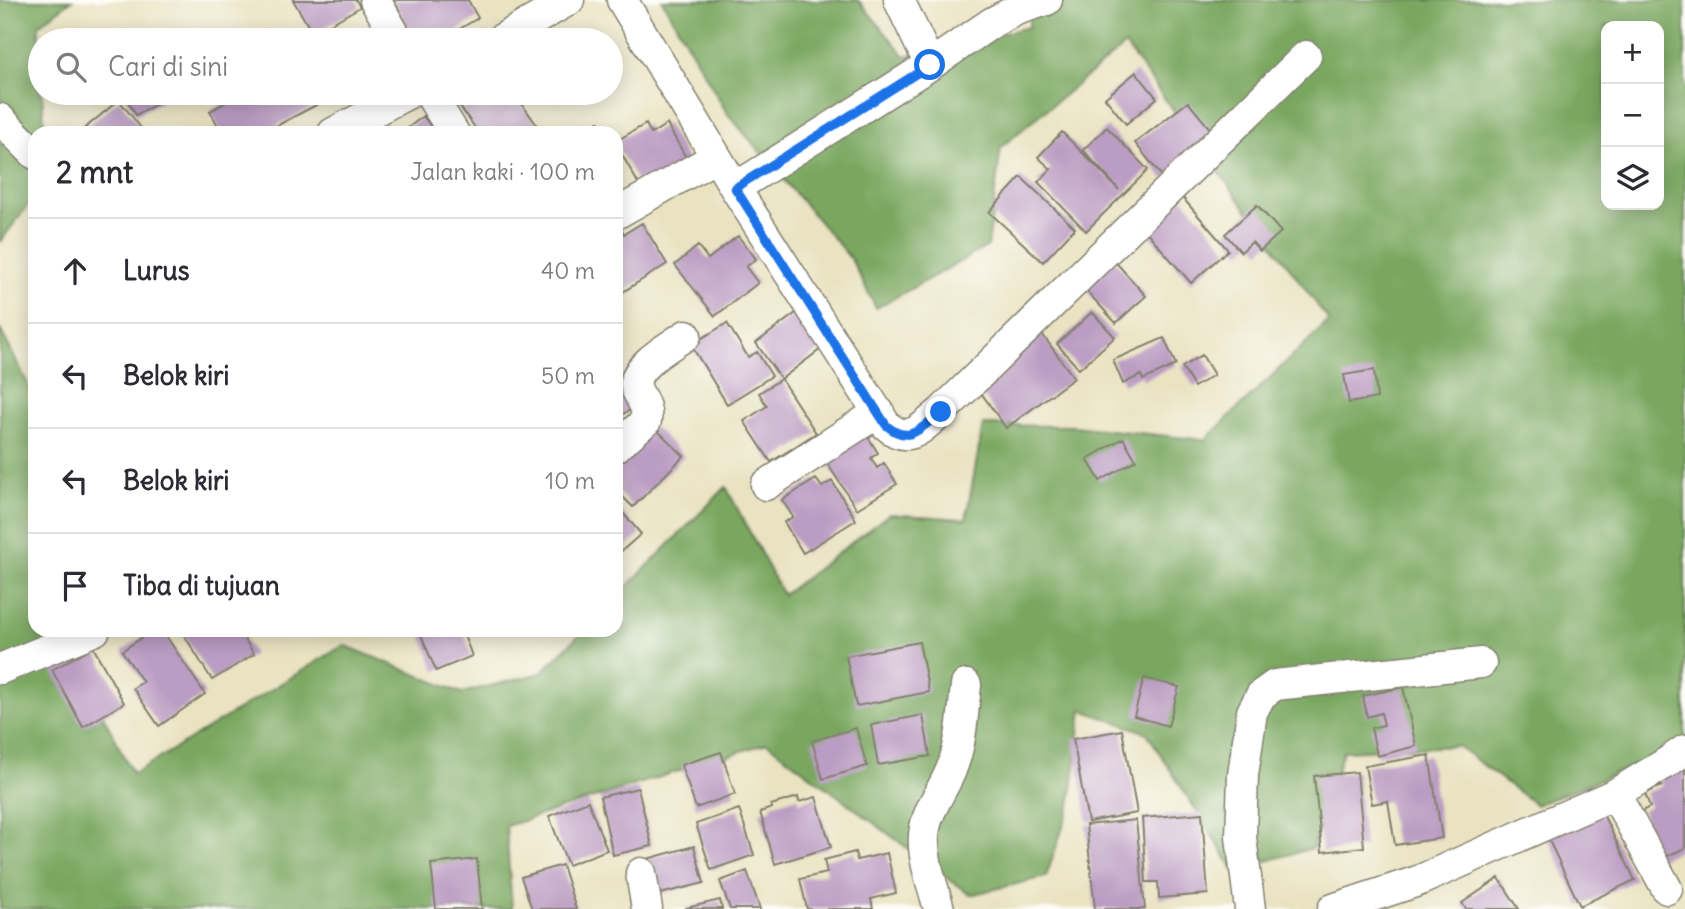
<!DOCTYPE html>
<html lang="id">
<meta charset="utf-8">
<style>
body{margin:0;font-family:Delius,sans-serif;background:#f7f7f7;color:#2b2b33}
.controls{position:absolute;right:21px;top:21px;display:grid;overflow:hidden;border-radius:14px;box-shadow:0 4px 18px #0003}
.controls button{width:63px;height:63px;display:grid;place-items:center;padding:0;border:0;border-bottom:2px solid #e1e1e2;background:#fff;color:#2b2b33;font:35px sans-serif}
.stop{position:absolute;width:21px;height:21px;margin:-16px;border:5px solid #1a73e8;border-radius:50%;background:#fff}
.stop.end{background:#1a73e8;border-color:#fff;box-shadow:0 2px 7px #0008}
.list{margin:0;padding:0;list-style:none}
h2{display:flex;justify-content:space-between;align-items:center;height:91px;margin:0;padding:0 28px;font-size:30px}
h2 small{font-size:23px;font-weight:400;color:#7c7c81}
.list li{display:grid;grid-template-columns:46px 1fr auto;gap:21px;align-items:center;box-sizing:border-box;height:105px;padding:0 28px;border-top:2px solid #e1e1e2}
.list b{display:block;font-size:26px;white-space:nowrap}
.list em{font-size:23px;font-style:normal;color:#7c7c81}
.icon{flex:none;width:38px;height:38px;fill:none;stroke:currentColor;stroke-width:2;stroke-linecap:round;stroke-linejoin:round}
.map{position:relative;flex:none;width:1685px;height:909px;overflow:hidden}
.search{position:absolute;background:#fff;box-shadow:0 4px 18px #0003;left:28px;top:28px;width:595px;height:77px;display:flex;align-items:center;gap:18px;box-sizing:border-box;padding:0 24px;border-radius:38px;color:#7c7c81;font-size:26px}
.panel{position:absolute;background:#fff;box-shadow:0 4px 18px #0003;left:28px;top:126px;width:595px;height:511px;border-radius:21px}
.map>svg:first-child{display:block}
.forest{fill:#7aa760;stroke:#4b623e;stroke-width:2;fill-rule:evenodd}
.building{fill:#bb9cc3}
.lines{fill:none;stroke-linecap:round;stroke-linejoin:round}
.street-casing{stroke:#83806f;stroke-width:33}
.street{stroke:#fff;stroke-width:30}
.route{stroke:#1a73e8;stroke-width:9}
</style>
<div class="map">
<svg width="1685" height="909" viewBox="0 0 1685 909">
<rect width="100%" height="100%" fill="#fdfcf7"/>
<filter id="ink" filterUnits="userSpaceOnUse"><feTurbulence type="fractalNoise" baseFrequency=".0143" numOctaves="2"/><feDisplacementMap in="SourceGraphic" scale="14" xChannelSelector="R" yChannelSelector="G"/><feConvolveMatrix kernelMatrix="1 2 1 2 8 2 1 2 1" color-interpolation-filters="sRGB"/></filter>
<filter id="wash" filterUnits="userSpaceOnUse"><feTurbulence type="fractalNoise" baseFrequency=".00686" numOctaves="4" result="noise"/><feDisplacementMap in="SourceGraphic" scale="28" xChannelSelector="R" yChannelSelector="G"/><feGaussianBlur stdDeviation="1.57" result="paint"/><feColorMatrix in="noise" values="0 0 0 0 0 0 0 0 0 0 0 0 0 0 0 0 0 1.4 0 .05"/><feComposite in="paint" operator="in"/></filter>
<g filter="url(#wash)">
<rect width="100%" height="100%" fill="#eae3c2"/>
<!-- forest -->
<path class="forest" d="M 0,0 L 72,0 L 39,25 L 40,93 L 42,93 L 45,133 L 35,133 L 35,196 L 0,242 Z
M 662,0 L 858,0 L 905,56 L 1029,27 L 1029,0 L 1685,0 L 1685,745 L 1536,805 L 1458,746 L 1343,751 L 1313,848 L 1234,870 L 1147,733 L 1082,710 L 1070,806 L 1046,877 L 970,895 L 767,743 L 506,826 L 512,909 L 0,909 L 0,329 L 35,398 L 35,630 L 59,630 L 133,774 L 344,645 L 462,693 L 541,673 L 584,630 L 616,630 L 616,598 L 726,487 L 783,595 L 889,514 L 966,519 L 983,425 L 1073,426 L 1205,440 L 1329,321 L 1125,45 L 1001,147 L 988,246 L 876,308 L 851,259 L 727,113 ZM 1606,26 L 1659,26 L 1659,205 L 1606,205 Z"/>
<g id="blocks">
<!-- building -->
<path class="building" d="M 293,0 L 356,0 L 360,7 L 313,34 Z
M 396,0 L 468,0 L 478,18 L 441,40 L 416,40 L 394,1 Z
M 1136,72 L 1157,98 L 1126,124 L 1105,98 Z
M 123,93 L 177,93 L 136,115 Z
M 226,93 L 339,93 L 263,133 L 222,133 L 210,111 L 230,100 Z
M 465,93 L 514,93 L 539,128 L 532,133 L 479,133 L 455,100 Z
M 119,100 L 145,133 L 79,133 Z
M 1188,102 L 1216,136 L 1164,179 L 1135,143 Z
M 423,116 L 436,133 L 402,133 Z
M 599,121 L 605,133 L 576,133 Z
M 646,124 L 651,134 L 667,124 L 689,163 L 642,190 L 616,144 L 616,141 Z
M 1107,127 L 1148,170 L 1086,231 L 1038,182 L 1051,169 L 1038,157 L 1062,132 L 1119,190 L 1083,150 Z
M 1021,177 L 1075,228 L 1043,262 L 989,212 Z
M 1175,189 L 1228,250 L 1191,283 L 1138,222 Z
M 1257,205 L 1281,232 L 1260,251 L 1252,242 L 1241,252 L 1225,234 Z
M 642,223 L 667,264 L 621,293 L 616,285 L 616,234 L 622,230 L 624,234 Z
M 738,236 L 756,259 L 746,267 L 758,283 L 715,316 L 675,265 L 698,246 L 708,259 Z
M 1111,257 L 1146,296 L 1116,323 L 1081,285 Z
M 800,310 L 825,346 L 781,379 L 756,343 Z
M 1092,312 L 1115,337 L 1079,369 L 1057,344 Z
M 727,323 L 748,357 L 757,352 L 772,376 L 727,404 L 691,345 Z
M 1037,327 L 1074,378 L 1006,428 L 977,387 Z
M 1164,338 L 1176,365 L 1143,380 L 1141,375 L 1123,384 L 1113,360 Z
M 1202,355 L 1214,375 L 1194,387 L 1182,367 Z
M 1374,370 L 1377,398 L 1349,403 L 1344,375 Z
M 616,373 L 635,407 L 616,418 Z
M 781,379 L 816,433 L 771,462 L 744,421 L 767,406 L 759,393 Z
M 654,427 L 684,456 L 633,507 L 616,490 L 616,466 Z
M 862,427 L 878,453 L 871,458 L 877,468 L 884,463 L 897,484 L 857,509 L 821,454 Z
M 1123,438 L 1136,460 L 1100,481 L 1087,459 Z
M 816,479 L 822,487 L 832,481 L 856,520 L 803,553 L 784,522 L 793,517 L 782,500 Z
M 616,505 L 641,534 L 616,556 Z
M 153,630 L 162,630 L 205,694 L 159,726 L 133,688 L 143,682 L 122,651 Z
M 181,630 L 239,630 L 254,654 L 212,680 Z
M 419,630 L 462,630 L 472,656 L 436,671 Z
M 919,642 L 929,692 L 856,706 L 846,656 Z
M 93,647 L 124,703 L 83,727 L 52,670 Z
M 1144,678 L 1179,687 L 1168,726 L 1134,716 Z
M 1403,687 L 1416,746 L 1377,756 L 1371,728 L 1384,725 L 1381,713 L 1367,717 L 1363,696 Z
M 923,715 L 930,756 L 878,765 L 871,725 Z
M 856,728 L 867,766 L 823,779 L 812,741 Z
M 1122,730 L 1137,813 L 1088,822 L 1073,739 Z
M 721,752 L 735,794 L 696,808 L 681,765 Z
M 1429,755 L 1442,838 L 1395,845 L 1388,801 L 1372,804 L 1365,766 Z
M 1685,764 L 1685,848 L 1654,862 L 1645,820 L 1642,811 L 1650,807 L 1645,793 L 1662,786 L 1657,776 Z
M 1357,772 L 1364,847 L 1322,852 L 1314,776 Z
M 638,788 L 652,846 L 613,855 L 600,797 Z
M 798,797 L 799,802 L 816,797 L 831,847 L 775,864 L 760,812 L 772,808 L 771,805 Z
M 588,801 L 607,850 L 568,865 L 549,816 Z
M 1599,806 L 1635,880 L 1580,906 L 1545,832 Z
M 739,809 L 754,855 L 711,870 L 696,824 Z
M 1202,813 L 1208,894 L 1159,898 L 1158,882 L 1146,882 L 1142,818 Z
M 1136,820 L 1145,909 L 1095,909 L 1086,825 Z
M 694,846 L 704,883 L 656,895 L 647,859 Z
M 855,852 L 857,860 L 887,853 L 896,893 L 871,899 L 873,909 L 807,909 L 800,879 L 827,873 L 824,860 Z
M 477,859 L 482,909 L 436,909 L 431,864 Z
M 562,865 L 576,909 L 532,909 L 521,877 Z
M 747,871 L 760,909 L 730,909 L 720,881 Z
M 1499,878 L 1519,909 L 1466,909 L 1462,903 Z
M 720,900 L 722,909 L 686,909 L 686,908 Z"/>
</g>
</g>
<g filter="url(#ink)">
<use href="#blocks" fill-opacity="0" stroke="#83806f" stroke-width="2"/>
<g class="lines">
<defs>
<path id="street" d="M 375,0 L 398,40
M 622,0 L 735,188
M 899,0 L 930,65
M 1047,0 L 1016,10 L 993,22 L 930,65 L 735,188 L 886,425 C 909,446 922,427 941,412 L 1306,56
M 500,40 L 569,0
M 429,93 L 454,133
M 0,119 L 35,154
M 333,133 L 409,93
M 616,214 L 716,157
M 616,447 L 646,421 C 648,408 642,401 637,390 C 628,368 671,346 686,335
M 766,485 L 879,412
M 0,669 L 95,630
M 1615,794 L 1667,889
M 641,873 L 647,909
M 939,909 C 933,886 922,859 924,835 C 926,811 942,792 951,770 C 962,743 963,713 966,685
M 1250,909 L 1241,837 L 1243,775 L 1252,712 L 1261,695 L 1275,685 L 1481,663
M 1333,909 L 1418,881 L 1615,794 L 1666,763 L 1685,750"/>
</defs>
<!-- street casing -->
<use href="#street" class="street-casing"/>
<!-- street -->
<use href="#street" class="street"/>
</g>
</g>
<g class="lines" filter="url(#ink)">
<!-- route -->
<path class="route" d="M 930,65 L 735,188 L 886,425 C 909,446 922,427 941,412"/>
</g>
</svg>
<div class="controls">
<button>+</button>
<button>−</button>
<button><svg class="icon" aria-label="layers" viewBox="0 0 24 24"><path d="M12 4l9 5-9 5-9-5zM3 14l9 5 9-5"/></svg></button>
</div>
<div class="stop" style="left:930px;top:65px"></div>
<div class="stop end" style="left:941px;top:412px"></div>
<div class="search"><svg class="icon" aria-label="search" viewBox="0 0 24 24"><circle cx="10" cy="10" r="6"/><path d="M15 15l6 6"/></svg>Cari di sini</div>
<section class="panel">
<h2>2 mnt<small>Jalan kaki · 100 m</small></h2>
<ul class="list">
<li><svg class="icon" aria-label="ahead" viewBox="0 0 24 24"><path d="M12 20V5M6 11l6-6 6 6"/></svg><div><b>Lurus</b></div><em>40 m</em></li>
<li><svg class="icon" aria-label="left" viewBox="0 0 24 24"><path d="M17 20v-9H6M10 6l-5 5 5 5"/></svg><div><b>Belok kiri</b></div><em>50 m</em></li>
<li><svg class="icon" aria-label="left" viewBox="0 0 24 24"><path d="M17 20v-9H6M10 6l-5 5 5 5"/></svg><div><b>Belok kiri</b></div><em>10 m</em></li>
<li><svg class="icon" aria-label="arrive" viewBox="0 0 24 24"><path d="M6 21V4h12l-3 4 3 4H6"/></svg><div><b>Tiba di tujuan</b></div></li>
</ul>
</section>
</div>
